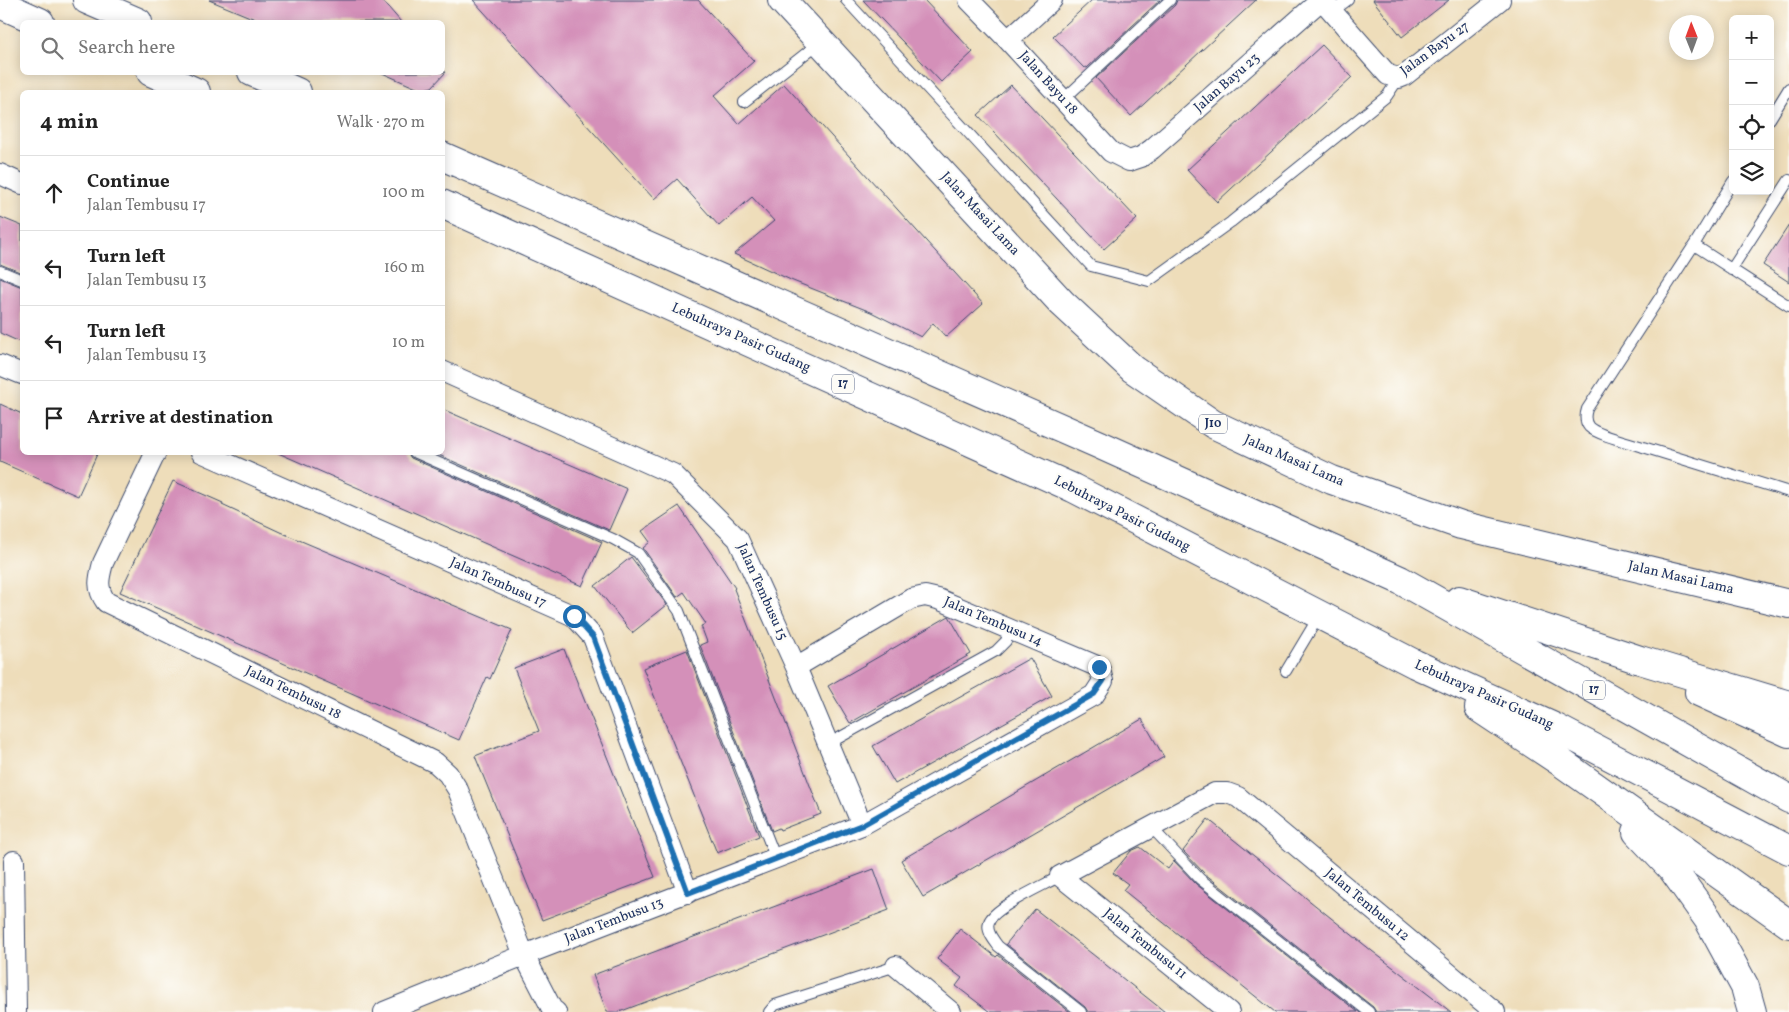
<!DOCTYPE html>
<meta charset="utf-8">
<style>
body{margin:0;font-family:Vollkorn,serif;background:#f6f6f6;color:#222}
.controls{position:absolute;right:15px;top:15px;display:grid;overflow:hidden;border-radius:8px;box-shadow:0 2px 12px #0003}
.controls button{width:45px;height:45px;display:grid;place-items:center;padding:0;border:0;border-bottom:1px solid #e0e0e0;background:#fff;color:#222;font:25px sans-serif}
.compass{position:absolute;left:1669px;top:15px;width:45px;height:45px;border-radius:50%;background:#fff;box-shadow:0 2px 12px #0003;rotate:359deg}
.stop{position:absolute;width:15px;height:15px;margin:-11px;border:4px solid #1f6fb2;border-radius:50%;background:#fff}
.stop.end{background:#1f6fb2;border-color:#fff;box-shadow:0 1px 5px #0008}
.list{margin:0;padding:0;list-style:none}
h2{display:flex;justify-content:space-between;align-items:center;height:65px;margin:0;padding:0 20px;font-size:21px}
h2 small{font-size:16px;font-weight:400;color:#767676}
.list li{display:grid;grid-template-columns:32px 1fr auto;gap:15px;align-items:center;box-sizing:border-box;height:75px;padding:0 20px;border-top:1px solid #e0e0e0}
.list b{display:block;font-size:19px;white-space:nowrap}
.list p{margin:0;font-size:16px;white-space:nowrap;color:#767676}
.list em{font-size:16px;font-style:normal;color:#767676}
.icon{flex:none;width:28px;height:28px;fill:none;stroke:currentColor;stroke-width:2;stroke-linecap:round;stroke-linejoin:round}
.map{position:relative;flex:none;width:1789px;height:1012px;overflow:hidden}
.search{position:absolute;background:#fff;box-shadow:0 2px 12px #0003;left:20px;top:20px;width:425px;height:55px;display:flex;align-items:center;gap:12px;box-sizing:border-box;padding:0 18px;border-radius:8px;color:#767676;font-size:19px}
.panel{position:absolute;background:#fff;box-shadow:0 2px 12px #0003;left:20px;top:90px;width:425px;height:365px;border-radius:8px}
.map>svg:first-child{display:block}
.building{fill:#d490b9}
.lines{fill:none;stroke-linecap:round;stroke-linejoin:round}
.service-casing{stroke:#3b496c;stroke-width:12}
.minor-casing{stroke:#3b496c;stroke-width:22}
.primary-casing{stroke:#3b496c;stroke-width:30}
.trunk-casing{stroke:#3b496c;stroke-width:30}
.service{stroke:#fff;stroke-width:10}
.minor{stroke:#fff;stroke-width:20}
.primary{stroke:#fff;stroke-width:28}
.trunk{stroke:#fff;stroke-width:28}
.route{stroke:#1f6fb2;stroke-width:6}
.labels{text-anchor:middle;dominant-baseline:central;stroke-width:4.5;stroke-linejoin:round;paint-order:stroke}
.shield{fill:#fdfcf7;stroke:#5f6c8c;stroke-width:1}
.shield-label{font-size:12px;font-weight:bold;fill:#1b2f5e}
.street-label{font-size:14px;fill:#1b2f5e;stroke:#fdfcf7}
</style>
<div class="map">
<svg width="1789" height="1012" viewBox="0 0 1789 1012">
<rect width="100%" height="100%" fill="#fdfcf7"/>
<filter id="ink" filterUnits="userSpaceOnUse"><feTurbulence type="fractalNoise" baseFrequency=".02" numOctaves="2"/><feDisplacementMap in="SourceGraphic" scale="10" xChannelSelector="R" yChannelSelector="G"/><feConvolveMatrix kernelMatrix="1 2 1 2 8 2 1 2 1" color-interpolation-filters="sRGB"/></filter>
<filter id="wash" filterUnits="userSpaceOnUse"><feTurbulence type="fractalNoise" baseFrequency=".0096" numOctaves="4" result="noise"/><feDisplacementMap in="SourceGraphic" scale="20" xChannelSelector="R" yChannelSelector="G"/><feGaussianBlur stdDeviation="1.12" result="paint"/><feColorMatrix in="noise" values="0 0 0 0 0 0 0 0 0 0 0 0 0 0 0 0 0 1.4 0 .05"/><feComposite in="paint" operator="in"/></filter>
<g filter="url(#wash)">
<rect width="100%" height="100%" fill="#eeddba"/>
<g id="blocks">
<!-- building -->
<path class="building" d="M 209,0 L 382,0 L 401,22 L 262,22 Z
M 473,0 L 698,0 L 754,61 L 714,96 L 739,124 L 784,84 L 983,304 L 946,337 L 933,323 L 921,337 L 871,312 L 793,281 L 734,254 L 774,221 L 752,197 L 719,226 L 677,179 L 654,199 Z
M 863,0 L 924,0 L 973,52 L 941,82 Z
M 1092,0 L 1160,0 L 1087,68 L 1085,67 L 1084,68 L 1053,36 Z
M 1177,0 L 1256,0 L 1131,116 L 1096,78 L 1175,5 Z
M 1373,0 L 1449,0 L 1402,37 Z
M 1322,45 L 1352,77 L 1217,202 L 1187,170 Z
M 380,72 L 446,72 L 432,87 L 421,90 Z
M 1011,85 L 1137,219 L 1104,249 L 978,115 Z
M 0,217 L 22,226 L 22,273 L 0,264 Z
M 1789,225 L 1789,282 L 1763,265 Z
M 0,278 L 22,287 L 22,343 L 0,333 Z
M 0,404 L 22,414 L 22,452 L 98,452 L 78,496 L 0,462 Z
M 442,409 L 627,489 L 609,530 L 432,452 L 442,452 Z
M 276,452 L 407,452 L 411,458 L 602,542 L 582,586 Z
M 173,481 L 223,503 L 222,505 L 280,532 L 512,630 L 490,679 L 487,677 L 459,740 L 120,592 Z
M 679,506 L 735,588 L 734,589 L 821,814 L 780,830 L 779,828 L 772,831 L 700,645 L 707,642 L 701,626 L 706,624 L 684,592 L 677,597 L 643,548 L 650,542 L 642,531 Z
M 631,557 L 667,605 L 632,633 L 595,586 Z
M 949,616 L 971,654 L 850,723 L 828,686 Z
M 564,649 L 655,877 L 542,920 L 475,756 L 539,731 L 514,668 Z
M 687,650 L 759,836 L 717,853 L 643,668 Z
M 1030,658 L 1052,696 L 895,784 L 873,746 Z
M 1142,719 L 1164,757 L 923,897 L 901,860 Z
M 1208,819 L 1372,951 L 1451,1012 L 1376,1012 L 1373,1007 L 1205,874 L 1183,851 Z
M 1140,847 L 1168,869 L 1174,861 L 1196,884 L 1358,1012 L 1275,1012 L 1123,890 L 1128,884 L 1113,873 L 1131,851 Z
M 874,869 L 889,910 L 619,1012 L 607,1012 L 593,975 Z
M 1035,909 L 1096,957 L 1165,1012 L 1088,1012 L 1085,1007 L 1006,944 Z
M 960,929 L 996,957 L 998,955 L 1070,1012 L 990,1012 L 956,986 L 962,978 L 937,959 Z"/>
</g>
</g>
<g filter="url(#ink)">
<use href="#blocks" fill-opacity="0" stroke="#3b496c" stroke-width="1"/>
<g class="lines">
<defs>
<path id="service" d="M 846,0 L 1091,266 L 1149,281 L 1231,222 L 1387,96 L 1399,78
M 1332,12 L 1348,0
M 1063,100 L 1170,0
M 744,102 L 819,43
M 1770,119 L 1789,88
M 1733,181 L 1694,245 L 1789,306
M 1694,245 L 1587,409 C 1585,415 1584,421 1589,427 C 1597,435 1631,443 1643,447 C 1691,462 1740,477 1789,492
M 1731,270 L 1789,180
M 0,271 L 22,280
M 414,452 L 613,539 L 638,553 L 679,611 L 776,859
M 1286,671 L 1319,616
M 828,744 L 996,651 L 1006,641 L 1010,629
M 1151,827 L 1200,879 L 1369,1012
M 1060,876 C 1045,885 994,907 989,922 C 986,931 993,939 998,946 L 1081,1012
M 769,1012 L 775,1005 L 896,966"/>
<path id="minor" d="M 969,0 L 1008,40 L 1111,152 L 1129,161 L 1141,157 L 1152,149 L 1321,0
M 1322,0 L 1388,75 L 1399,78 L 1404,76 L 1500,0
M 1008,40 L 1052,0
M 0,174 L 22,184
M 0,365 L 22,374
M 442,371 L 673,474 L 738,539 L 796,667 L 862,825
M 156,452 L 103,563 C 99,578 96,588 106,602 L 436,763 L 448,774 L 458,790 L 524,955 L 552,1009 L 556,1012
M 201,452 L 574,616 L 593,637 L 688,893
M 14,861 L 16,1012
M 896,966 L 951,1012
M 384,1012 L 524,955 L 862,825 L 1094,695 L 1103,681 L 1099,667 L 938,599 L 925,596 L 911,599 L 796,667
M 1229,1012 L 1060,876 L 1215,793 L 1227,793 L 1238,797 L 1495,1012"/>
<path id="primary" d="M 782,0 L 1062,303 L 1133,369 L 1213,424 L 1332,480 L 1461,525 L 1789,604"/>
<path id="trunk" d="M 87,0 L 138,22
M 0,4 L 40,22
M 151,72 L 196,92
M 252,72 L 297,92
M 442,156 L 1098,444 L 1400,580 L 1789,799
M 442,204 L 1073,488 L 1415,664 L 1556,728 L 1789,850
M 1459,600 L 1640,660 L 1789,705
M 1699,692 L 1789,733
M 1479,708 L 1562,763 L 1789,924
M 1637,832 L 1673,870 L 1708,919 L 1745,987 L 1752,1012"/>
</defs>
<!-- service casing -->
<use href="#service" class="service-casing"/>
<!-- minor casing -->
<use href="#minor" class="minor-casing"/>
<!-- primary casing -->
<use href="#primary" class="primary-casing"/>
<!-- trunk casing -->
<use href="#trunk" class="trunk-casing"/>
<!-- service -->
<use href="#service" class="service"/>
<!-- minor -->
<use href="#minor" class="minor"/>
<!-- primary -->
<use href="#primary" class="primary"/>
<!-- trunk -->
<use href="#trunk" class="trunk"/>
</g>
</g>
<g class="lines" filter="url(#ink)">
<!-- route -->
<path class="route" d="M 574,616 L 593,637 L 688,893 L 862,825 L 1094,694 L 1103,681 L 1099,667"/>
</g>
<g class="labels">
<!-- shield labels -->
<g class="shield">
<rect x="832" y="374.5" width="22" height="19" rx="4"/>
<rect x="1199" y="414.5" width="28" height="19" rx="4"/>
<rect x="1583" y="680.5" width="22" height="19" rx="4"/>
</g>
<g class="shield-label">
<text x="843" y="384">17</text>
<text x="1213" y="424">J10</text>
<text x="1594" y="690">17</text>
</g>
<!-- street labels -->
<g class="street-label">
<text transform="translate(1435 49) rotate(-36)">Jalan Bayu 27</text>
<text transform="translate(1048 83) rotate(48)">Jalan Bayu 18</text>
<text transform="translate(1227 83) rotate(-41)">Jalan Bayu 23</text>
<text transform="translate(980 214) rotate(47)">Jalan Masai Lama</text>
<text transform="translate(741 338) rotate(24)">Lebuhraya Pasir Gudang</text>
<text transform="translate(1294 461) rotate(24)">Jalan Masai Lama</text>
<text transform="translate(1122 514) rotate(27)">Lebuhraya Pasir Gudang</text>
<text transform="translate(1681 578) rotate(13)">Jalan Masai Lama</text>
<text transform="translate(498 583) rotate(24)">Jalan Tembusu 17</text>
<text transform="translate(762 592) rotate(66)">Jalan Tembusu 15</text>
<text transform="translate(993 622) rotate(23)">Jalan Tembusu 14</text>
<text transform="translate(293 693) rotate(26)">Jalan Tembusu 18</text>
<text transform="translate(1484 695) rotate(24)">Lebuhraya Pasir Gudang</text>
<text transform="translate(1367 905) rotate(40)">Jalan Tembusu 12</text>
<text transform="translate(614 921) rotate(-21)">Jalan Tembusu 13</text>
<text transform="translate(1145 944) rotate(39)">Jalan Tembusu 11</text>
</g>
</g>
</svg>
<div class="controls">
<button>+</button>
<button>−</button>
<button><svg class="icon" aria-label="locate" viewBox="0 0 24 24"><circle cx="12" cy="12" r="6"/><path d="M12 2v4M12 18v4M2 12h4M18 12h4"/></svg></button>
<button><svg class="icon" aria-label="layers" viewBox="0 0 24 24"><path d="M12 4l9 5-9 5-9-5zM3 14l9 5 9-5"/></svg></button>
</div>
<svg class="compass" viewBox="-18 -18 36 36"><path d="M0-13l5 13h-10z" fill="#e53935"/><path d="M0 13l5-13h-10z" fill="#767676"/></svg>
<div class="stop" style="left:574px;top:616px"></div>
<div class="stop end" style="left:1099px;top:667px"></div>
<div class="search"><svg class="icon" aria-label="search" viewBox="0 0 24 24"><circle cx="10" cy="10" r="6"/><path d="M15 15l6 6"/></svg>Search here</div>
<section class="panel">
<h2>4 min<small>Walk · 270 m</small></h2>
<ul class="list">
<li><svg class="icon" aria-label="ahead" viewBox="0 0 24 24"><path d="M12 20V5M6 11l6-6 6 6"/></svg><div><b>Continue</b><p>Jalan Tembusu 17</p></div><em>100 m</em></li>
<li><svg class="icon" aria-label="left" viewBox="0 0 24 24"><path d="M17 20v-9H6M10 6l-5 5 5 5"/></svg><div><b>Turn left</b><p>Jalan Tembusu 13</p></div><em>160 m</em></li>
<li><svg class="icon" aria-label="left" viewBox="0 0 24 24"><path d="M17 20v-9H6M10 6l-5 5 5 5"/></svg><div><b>Turn left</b><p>Jalan Tembusu 13</p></div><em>10 m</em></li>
<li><svg class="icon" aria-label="arrive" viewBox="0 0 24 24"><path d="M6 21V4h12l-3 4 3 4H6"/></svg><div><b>Arrive at destination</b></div></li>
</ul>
</section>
</div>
